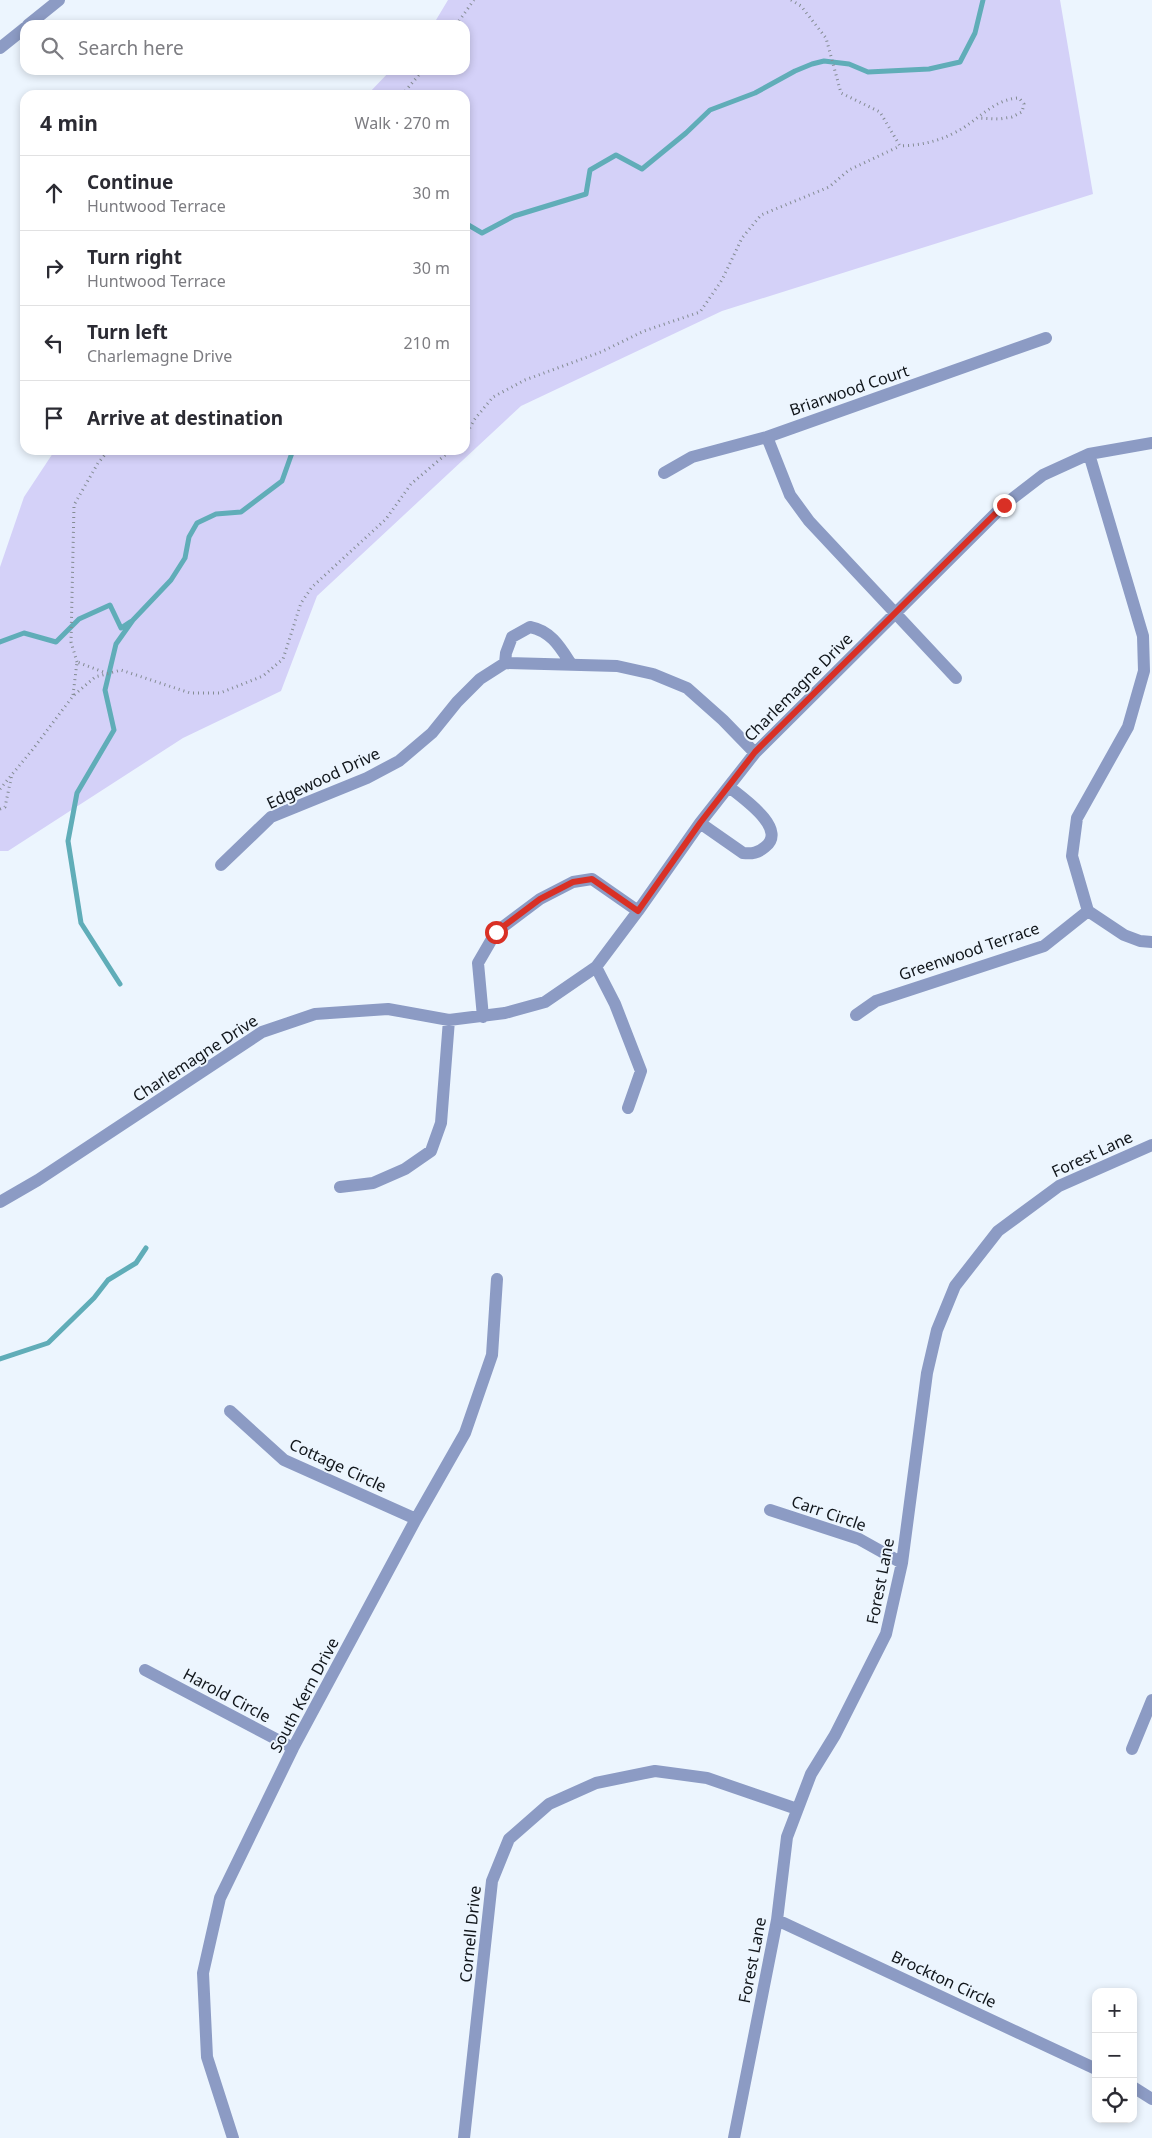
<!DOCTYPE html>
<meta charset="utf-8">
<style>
body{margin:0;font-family:"Noto Sans",sans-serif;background:#f7f7f7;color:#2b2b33}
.controls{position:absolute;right:15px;bottom:15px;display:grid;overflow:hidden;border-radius:10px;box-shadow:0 2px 8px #0003}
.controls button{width:45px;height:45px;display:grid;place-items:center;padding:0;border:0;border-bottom:1px solid #e1e1e2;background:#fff;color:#2b2b33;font:25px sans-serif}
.stop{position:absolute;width:15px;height:15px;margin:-11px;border:4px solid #d93025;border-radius:50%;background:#fff}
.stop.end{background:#d93025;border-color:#fff;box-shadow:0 1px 5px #0008}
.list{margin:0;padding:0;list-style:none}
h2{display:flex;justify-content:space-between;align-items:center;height:65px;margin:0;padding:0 20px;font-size:21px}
h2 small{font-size:16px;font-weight:400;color:#7c7c81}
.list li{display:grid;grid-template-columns:32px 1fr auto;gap:15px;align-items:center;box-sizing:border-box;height:75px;padding:0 20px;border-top:1px solid #e1e1e2}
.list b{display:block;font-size:19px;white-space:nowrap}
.list p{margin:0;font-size:16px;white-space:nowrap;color:#7c7c81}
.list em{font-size:16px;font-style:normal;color:#7c7c81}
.icon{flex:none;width:28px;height:28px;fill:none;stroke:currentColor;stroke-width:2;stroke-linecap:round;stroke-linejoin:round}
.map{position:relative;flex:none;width:1152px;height:2138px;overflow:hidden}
.search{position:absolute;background:#fff;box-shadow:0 2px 8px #0003;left:20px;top:20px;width:450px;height:55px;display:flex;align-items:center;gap:12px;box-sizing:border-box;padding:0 18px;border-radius:15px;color:#7c7c81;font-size:19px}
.panel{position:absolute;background:#fff;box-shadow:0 2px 8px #0003;left:20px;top:90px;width:450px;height:365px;border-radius:15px}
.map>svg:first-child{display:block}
.green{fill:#d4d1f8}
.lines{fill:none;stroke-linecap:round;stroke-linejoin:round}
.stream{stroke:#60adb8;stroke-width:5}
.path{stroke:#848c93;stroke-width:3;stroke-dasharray:1 4;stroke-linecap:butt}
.minor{stroke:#8c9bc4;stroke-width:12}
.route{stroke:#d93025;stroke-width:6}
.labels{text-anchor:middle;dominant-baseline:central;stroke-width:4;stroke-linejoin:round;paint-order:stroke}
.street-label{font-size:16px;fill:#10151a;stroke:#ecf5fe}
</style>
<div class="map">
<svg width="1152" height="2138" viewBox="0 0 1152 2138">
<rect width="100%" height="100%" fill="#ecf5fe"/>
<!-- green -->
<path class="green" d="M 448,0 L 1060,0 L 1093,194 L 722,311 L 521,406 L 317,596 L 281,691 L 183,738 L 8,851 L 0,851 L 0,567 L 24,497 L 55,450 L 465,450 L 465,95 L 367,95 L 391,70 L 465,70 L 465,25 L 433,25 Z"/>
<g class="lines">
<!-- stream -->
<path class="stream" d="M 465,223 L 482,233 L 514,216 L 586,194 L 590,170 L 616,155 L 642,169 L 686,133 L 710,110 L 755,93 L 795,71 L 812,64 L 824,61 L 849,64 L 868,72 L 929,69 L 960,62 L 975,33 L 983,0
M 0,642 L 24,633 L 56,642 L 79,619 L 110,605 L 121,628 L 130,622
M 120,984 L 81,923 L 68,841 L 77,793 L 114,730 L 105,690 L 116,644 L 133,620 L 171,580 L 185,558 L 189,537 L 197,523 L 216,514 L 241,512 L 282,481 L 293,450
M 0,1359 L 48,1343 L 94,1298 L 108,1280 L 136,1263 L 146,1248"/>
<!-- path -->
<path class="path" d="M 791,0 L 801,6 L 826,38 L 841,93 L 880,112 L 900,146 C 921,145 937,142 956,132 C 978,121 993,99 1019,98 L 1024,104 L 1022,112 L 1012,117 L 999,119 L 978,118
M 456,25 L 474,0
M 402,95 L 423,70
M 465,437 L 474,420 L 493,397 L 525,380 L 601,352 L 644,331 L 700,312 L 722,280 L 742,238 L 761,215 L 829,187 L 849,170 L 900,146
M 77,662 L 71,642 L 74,505 L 98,463 L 109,450
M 73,695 L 77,662 L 106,673
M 0,789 L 33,749 L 73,696 L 95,677 L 121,670 L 190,693 L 220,693 L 263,676 L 283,659 L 301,603 L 312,587 L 386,519 L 411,484 L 451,450
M 0,809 L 5,807 L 12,774"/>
<!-- minor -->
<path class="minor" d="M 28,25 L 59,0
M 0,48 L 25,28
M 767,437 L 790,495 L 809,521 L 956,678
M 1089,454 L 1143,636 L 1144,671 L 1128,727 L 1077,818 L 1072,856 L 1088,911 L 1124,935 L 1140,941 L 1152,942
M 664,473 L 692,457 L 767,437 L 1046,338
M 505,663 L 506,653 L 512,637 L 530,627 C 551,631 560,647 571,664
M 700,823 L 743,853 C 752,854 758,853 765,847 C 789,829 741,797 729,787
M 221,865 L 271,817 L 367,778 L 399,761 L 432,733 L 457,702 L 480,679 L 505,663 L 617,666 L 653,674 L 687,688 L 723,720 L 755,753
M 596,967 L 615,1004 L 641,1071 L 628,1108
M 856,1015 L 876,1001 L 1044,946 L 1088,911
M 483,1017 L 478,963 L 496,932 L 540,899 L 573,882 L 592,879 L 638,911
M 340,1187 L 373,1183 L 405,1169 L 431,1151 L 441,1123 L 449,1020
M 0,1202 L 38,1180 L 262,1032 L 315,1014 L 388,1009 L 449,1020 L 505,1013 L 545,1002 L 596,967 L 638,911 L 700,823 L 755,753 L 1004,505 L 1043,475 L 1089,454 L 1152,443
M 230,1411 L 284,1460 L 416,1519
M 770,1510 L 859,1539 L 902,1563
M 145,1670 L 293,1748
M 1132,1749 L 1152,1700
M 777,1920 L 1096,2069
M 1133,2087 L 1152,2099
M 233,2138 L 207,2057 L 203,1973 L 220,1898 L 293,1748 L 416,1519 L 465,1433 L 492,1355 L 497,1279
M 464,2138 L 492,1881 L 509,1839 L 549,1804 L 596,1783 L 655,1771 L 707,1778 L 797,1809
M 734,2138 L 777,1920 L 787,1837 L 811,1774 L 835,1735 L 886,1634 L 902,1563 L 927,1373 L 937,1330 L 955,1286 L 998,1231 L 1059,1186 L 1152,1145"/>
</g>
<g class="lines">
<!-- route -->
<path class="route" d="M 496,932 L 540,899 L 573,882 L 592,879 L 638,911 L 700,823 L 755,752 L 1004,505"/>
</g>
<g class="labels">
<!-- street labels -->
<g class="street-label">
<text transform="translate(849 390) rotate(-19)">Briarwood Court</text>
<text transform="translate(798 687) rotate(-45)">Charlemagne Drive</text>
<text transform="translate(323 778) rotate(-25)">Edgewood Drive</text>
<text transform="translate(969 951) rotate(-19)">Greenwood Terrace</text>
<text transform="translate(195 1058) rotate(-33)">Charlemagne Drive</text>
<text transform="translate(1092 1154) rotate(-25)">Forest Lane</text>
<text transform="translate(338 1465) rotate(25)">Cottage Circle</text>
<text transform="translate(829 1513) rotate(19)">Carr Circle</text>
<text transform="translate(880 1581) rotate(-79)">Forest Lane</text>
<text transform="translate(227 1695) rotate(28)">Harold Circle</text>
<text transform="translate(304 1695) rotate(-62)">South Kern Drive</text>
<text transform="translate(470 1934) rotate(-84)">Cornell Drive</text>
<text transform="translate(752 1960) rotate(-79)">Forest Lane</text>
<text transform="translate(944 1979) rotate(25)">Brockton Circle</text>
</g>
</g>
</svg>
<div class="controls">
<button>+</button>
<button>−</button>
<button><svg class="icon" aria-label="locate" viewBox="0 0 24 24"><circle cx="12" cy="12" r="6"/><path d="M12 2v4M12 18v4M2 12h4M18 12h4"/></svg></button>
</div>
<div class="stop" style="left:496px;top:932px"></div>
<div class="stop end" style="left:1004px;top:505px"></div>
<div class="search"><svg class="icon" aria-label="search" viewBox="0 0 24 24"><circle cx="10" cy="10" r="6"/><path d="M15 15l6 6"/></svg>Search here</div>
<section class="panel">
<h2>4 min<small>Walk · 270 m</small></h2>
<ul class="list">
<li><svg class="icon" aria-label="ahead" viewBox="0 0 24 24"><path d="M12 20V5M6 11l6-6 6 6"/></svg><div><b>Continue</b><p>Huntwood Terrace</p></div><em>30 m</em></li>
<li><svg class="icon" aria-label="right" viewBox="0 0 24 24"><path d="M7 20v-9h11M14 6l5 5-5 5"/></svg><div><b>Turn right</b><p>Huntwood Terrace</p></div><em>30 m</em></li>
<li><svg class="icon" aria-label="left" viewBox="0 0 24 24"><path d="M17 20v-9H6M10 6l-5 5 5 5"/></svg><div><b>Turn left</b><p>Charlemagne Drive</p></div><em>210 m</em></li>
<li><svg class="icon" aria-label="arrive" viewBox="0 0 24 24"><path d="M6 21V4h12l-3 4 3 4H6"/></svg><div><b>Arrive at destination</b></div></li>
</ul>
</section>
</div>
